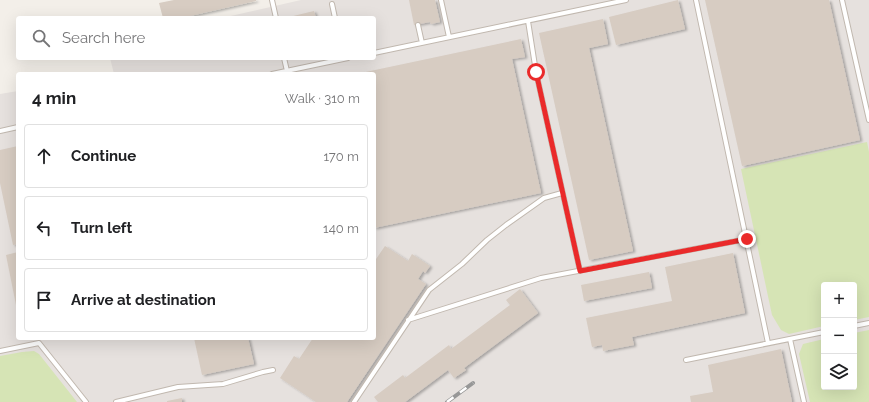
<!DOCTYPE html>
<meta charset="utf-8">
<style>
body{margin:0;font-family:Raleway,sans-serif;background:#f2f2f2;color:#202124}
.controls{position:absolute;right:12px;bottom:12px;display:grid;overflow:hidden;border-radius:4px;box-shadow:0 4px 16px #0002}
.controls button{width:36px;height:36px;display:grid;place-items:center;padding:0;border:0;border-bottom:1px solid #e0e0e0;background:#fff;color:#202124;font:20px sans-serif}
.stop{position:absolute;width:12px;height:12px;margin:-9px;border:3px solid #ea2a2a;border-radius:50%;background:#fff}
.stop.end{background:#ea2a2a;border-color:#fff;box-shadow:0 1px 4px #0008}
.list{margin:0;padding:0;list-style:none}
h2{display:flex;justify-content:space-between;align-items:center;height:52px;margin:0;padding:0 16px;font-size:17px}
h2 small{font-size:13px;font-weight:400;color:#757577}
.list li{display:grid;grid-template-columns:26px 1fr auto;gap:12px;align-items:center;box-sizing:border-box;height:64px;margin:0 8px 8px;padding:0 8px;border:1px solid #e0e0e0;border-radius:4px}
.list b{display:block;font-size:15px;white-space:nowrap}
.list em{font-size:13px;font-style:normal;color:#757577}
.icon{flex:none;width:22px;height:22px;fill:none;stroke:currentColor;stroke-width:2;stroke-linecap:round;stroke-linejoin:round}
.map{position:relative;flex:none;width:869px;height:402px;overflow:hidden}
.search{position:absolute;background:#fff;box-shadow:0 4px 16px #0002;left:16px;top:16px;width:360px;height:44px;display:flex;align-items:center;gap:10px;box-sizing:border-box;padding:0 14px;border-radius:4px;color:#757577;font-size:15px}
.panel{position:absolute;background:#fff;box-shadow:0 4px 16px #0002;left:16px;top:72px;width:360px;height:268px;border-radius:4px}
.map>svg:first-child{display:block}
.industrial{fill:#e6e1de;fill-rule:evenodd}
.green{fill:#d6e4b5}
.building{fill:#d7ccc2;filter:url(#shadow)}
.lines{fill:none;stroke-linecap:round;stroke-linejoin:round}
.lane-casing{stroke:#c1b8af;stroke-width:6}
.lane{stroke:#fff;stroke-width:4}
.rail-casing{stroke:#979797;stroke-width:4}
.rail{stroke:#fff;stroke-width:2.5;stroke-dasharray:8;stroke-linecap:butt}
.route{stroke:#ea2a2a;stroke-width:5}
</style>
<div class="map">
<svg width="869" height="402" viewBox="0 0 869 402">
<defs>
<filter id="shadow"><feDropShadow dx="2.5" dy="1.5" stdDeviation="1" flood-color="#0004"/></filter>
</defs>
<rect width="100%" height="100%" fill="#f3efe9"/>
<!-- industrial -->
<path class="industrial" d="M 301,0 L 869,0 L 869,402 L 0,402 L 0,94 L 18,91 L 18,338 L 374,338 L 374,74 L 114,74 L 110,58 L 374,58 L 374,18 L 222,18 ZM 824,285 L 854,285 L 854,387 L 824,387 Z"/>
<!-- green -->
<path class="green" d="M 867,142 L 869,152 L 869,317 L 854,320 L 854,285 L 824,285 L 824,326 L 789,334 L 781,330 L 772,315 L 741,169 Z
M 869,330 L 869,402 L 810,402 L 799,354 L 803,344 L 824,339 L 824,387 L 854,387 L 854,333 Z
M 34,351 L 39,354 L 77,402 L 0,402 L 0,356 L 22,352 Z"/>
<!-- building -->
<path class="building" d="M 174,0 L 256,0 L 256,1 L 181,18 L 163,18 L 159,3 Z
M 409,0 L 435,0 L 440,22 L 431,24 L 430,22 L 414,25 Z
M 678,0 L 685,29 L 616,45 L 609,17 Z
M 705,0 L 829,0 L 860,140 L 742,166 Z
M 314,11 L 316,18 L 289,18 L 289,17 Z
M 603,19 L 608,44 L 589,48 L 633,251 L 589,260 L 539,33 Z
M 521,39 L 525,57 L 512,59 L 541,193 L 374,228 L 374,74 L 361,73 Z
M 18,146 L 18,244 L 13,245 L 0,183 L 0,150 Z
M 385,246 L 408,261 L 412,254 L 430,266 L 425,273 L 423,271 L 418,279 L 426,284 L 347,402 L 316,402 L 280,378 L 294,356 L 299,359 L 313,338 L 374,338 L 374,262 Z
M 18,252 L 18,310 L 17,310 L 6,255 Z
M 733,253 L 745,313 L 632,337 L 634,345 L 603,351 L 602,345 L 592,347 L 586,318 L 672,301 L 665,267 Z
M 649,272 L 652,288 L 584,301 L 581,285 Z
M 520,289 L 538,313 L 464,368 L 466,370 L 454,378 L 448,370 L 405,402 L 378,402 L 374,397 L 403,375 L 405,378 L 449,345 L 451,349 L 510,305 L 506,300 Z
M 194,338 L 248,338 L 254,364 L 202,375 Z
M 781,349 L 792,402 L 691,402 L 690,396 L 713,392 L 708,365 Z
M 182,398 L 182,402 L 167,402 L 167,401 Z"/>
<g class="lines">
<defs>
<path id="lane" d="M 272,0 L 276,18
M 441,0 L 449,37
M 696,0 L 768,343
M 842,0 L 869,120
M 332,4 L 335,18
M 528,21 L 536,72 L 580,271
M 418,25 L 422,43
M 374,53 L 626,0
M 284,58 L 287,71
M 272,74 L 348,58
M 0,131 L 18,127
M 408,320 L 541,278 L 747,239
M 854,326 L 869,323
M 790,339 L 804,402
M 0,351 L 39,343 L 86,402
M 686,360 L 824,332
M 116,402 L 178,387 L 223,384 L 263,372 L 273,370
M 354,402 L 429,290 L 462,264 L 487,240 L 506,225 L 544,198 L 562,193"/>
</defs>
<!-- lane casing -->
<use href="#lane" class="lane-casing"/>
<!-- lane -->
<use href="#lane" class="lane"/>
<defs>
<path id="rail" d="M 447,402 L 473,383"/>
</defs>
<!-- rail casing -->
<use href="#rail" class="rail-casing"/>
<!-- rail -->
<use href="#rail" class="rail"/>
</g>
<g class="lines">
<!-- route -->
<path class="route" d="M 536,72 L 580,271 L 747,239"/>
</g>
</svg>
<div class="controls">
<button>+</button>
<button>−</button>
<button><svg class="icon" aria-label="layers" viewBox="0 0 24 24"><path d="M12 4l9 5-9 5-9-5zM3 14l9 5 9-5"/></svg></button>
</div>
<div class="stop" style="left:536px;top:72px"></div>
<div class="stop end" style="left:747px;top:239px"></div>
<div class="search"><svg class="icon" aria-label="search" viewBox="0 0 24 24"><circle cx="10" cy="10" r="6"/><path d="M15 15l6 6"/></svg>Search here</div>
<section class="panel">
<h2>4 min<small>Walk · 310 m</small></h2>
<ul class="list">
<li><svg class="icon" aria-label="ahead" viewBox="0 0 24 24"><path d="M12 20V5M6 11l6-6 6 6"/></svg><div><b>Continue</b></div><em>170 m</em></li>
<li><svg class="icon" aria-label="left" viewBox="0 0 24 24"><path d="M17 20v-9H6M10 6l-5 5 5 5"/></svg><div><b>Turn left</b></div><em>140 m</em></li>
<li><svg class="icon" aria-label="arrive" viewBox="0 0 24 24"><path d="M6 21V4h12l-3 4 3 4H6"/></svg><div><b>Arrive at destination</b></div></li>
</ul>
</section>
</div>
